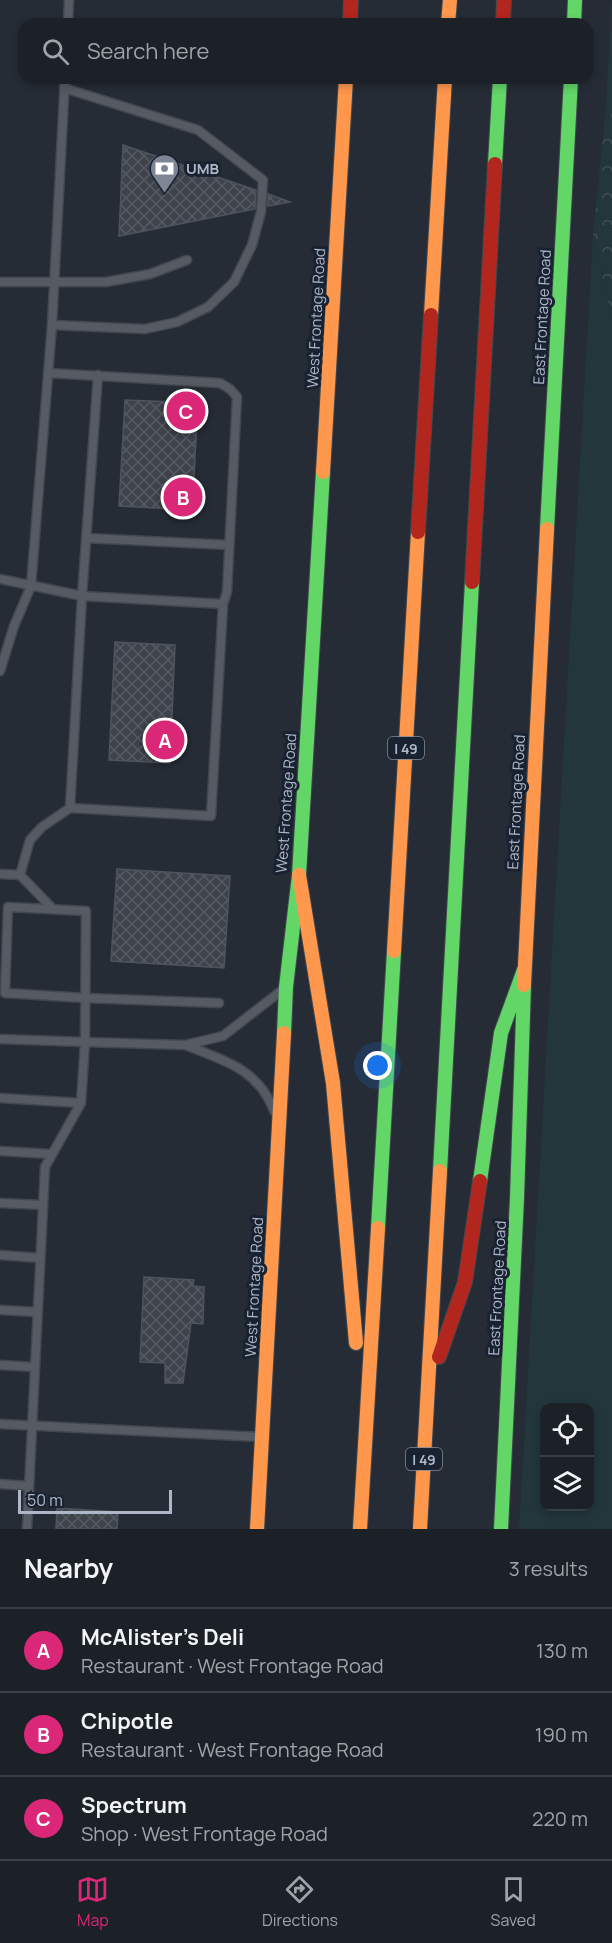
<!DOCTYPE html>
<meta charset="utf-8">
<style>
body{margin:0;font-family:Manrope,sans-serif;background:#292e34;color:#f1f3f6}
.controls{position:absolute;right:18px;bottom:18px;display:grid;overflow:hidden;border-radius:12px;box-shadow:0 3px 9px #0003}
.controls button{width:54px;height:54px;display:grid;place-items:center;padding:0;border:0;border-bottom:2px solid #3a3e45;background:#1c2128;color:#f1f3f6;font:30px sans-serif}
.scale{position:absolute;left:18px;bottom:15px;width:154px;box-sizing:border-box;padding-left:6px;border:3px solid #aeb7c8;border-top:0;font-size:16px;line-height:21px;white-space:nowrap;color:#aeb7c8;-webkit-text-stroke:4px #192230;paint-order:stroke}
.you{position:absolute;left:378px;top:1066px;width:21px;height:21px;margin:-15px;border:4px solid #fff;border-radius:50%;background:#1a73e8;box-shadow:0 0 0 9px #1a73e833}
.badge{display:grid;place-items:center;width:39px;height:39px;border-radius:50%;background:#db2777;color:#fff;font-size:20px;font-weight:700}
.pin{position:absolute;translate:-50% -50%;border:3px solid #fff;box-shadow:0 2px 6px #0006}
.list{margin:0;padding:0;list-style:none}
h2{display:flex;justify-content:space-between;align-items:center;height:78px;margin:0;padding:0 24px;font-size:26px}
h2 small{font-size:20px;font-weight:400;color:#a0a3a8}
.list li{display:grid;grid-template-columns:39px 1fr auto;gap:18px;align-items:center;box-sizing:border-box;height:84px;padding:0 24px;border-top:2px solid #3a3e45}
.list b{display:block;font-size:22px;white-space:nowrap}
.list p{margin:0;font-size:20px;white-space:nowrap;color:#a0a3a8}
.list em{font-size:20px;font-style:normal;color:#a0a3a8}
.icon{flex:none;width:33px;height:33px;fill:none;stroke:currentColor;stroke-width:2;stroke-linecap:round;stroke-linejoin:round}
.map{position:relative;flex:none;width:612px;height:1529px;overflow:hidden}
.search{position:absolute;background:#1c2128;box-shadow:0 3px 9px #0003;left:18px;right:18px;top:18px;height:66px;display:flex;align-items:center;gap:15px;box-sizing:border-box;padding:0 21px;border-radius:18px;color:#a0a3a8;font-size:22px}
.sheet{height:330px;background:#1c2128}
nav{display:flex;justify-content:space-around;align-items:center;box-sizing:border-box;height:84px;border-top:2px solid #3a3e45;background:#1c2128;font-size:16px;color:#a0a3a8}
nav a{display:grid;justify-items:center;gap:3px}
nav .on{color:#db2777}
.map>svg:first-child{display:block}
.grass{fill:#22363b;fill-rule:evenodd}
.forest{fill:url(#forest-crowns)}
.building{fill:url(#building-cross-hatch);stroke:#4d545e;stroke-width:1.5}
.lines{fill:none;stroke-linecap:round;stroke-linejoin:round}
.lane-casing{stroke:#42474e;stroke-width:11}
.fast-casing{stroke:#42474e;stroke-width:16}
.slow-casing{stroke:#42474e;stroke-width:16}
.jam-casing{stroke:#42474e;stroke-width:16}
.lane{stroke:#565a63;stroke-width:8}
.fast{stroke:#63d668;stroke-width:14}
.slow{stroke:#ff974d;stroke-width:14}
.jam{stroke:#b3261e;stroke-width:14}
.labels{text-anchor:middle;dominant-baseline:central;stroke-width:6;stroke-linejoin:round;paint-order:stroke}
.shield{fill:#192230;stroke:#818a9a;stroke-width:1.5}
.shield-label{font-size:14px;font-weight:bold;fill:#aeb7c8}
.poi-label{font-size:15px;font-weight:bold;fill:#aeb7c8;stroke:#192230;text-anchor:start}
.street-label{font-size:15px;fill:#aeb7c8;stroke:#192230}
</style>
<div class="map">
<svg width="612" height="1529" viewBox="0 0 612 1529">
<defs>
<pattern id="forest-crowns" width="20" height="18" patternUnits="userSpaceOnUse" patternTransform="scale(1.5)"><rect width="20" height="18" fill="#22363b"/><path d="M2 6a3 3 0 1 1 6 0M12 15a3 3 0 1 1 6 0" fill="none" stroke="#405156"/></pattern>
<pattern id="building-cross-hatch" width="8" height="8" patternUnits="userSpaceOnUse" patternTransform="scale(1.5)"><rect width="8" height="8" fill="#3d424b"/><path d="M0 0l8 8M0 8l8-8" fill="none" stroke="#565b63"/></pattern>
</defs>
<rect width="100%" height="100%" fill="#252c35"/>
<!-- grass -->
<path class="grass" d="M 612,0 L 612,114 L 605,118 Z
M 593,234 L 608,303 L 612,314 L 612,1529 L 519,1529 ZM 544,1408 L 590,1408 L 590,1506 L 544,1506 Z"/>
<!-- forest -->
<path class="forest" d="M 612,114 L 612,314 L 608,303 L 593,234 L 605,118 Z"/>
<!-- building -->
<path class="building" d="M 123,145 L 256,190 L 255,209 L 119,236 Z
M 268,194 L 290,202 L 268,206 Z
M 125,400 L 198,403 L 192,510 L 119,506 Z
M 115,642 L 175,645 L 170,763 L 109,760 Z
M 117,869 L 230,876 L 224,968 L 111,961 Z
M 144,1277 L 194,1280 L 193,1286 L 204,1287 L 203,1324 L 191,1323 L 183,1383 L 165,1383 L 165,1363 L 140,1362 Z
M 57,1508 L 118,1512 L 117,1529 L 56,1529 Z"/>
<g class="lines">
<defs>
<path id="lane" d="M 68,24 L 69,0
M 0,282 L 106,282 L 150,274 L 187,260
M 52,325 L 145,329 L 177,322 L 208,307 L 234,282 L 252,245 L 261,212 L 263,180 L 198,130 L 64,88
M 48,373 L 220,383 L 230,389 L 237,397 L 227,592 L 223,604
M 86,538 L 229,545
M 0,579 L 82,596 L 223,604 L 211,816 L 70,808 L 82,596 L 98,375
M 0,671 L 14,626 L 31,586 L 52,325 L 65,78
M 0,874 L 20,875 L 53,909
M 20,875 L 30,840 L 42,827 L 70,808
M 219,1003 L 85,998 L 5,993 L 8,907 L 86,911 L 85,1042 L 185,1045 L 223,1036 L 281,991
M 0,1039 L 85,1042 L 81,1103 L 45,1167 L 27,1529
M 185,1045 C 223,1060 259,1069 274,1111
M 0,1098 L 81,1103
M 0,1151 L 51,1154
M 0,1203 L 43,1205
M 0,1255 L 40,1258
M 0,1310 L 37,1312
M 0,1365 L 35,1367
M 0,1424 L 261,1437
M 0,1484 L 29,1486"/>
<path id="fast" d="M 574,24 L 575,0
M 495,164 L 500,78
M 547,529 L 571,78
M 284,1033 L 286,987 L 299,875 L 323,472
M 440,1171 L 472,582
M 480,1181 L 501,1033 L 524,970
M 378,1228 L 394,951
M 501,1529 L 517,1198 L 524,985"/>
<path id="slow" d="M 448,24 L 450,0
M 431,315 L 445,78
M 323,472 L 346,78
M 299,875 L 333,1083 L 356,1343
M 394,951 L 418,532
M 524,985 L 547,529
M 257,1529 L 284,1033
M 360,1529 L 378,1228
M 420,1529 L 440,1171"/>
<path id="jam" d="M 350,24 L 351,0
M 503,24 L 504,0
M 418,532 L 431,315
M 472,582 L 495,164
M 439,1357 L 465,1282 L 480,1181"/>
</defs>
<!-- lane casing -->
<use href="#lane" class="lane-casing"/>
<!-- fast casing -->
<use href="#fast" class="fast-casing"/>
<!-- slow casing -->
<use href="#slow" class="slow-casing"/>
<!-- jam casing -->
<use href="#jam" class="jam-casing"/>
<!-- lane -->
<use href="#lane" class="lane"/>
<!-- fast -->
<use href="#fast" class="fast"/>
<!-- slow -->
<use href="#slow" class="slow"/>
<!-- jam -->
<use href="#jam" class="jam"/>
</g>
<!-- icons -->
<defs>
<symbol id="bank-pin" viewBox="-11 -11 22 30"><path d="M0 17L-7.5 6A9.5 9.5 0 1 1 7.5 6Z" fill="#7e8695" stroke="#192230"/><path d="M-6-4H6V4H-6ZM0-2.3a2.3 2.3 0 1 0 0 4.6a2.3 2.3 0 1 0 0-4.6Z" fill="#fff"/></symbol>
</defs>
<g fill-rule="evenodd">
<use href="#bank-pin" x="148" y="152" width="33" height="45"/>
</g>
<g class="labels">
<!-- shield labels -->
<g class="shield">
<rect x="388" y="737" width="36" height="22" rx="4.5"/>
<rect x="406" y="1448" width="36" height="22" rx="4.5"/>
</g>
<g class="shield-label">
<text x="406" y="748">I 49</text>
<text x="424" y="1459">I 49</text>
</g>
<!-- poi labels -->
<g class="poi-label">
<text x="186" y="168">UMB</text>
</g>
<!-- street labels -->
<g class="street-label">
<text transform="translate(542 317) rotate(-87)">East Frontage Road</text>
<text transform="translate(316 318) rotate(-87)">West Frontage Road</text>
<text transform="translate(516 802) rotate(-87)">East Frontage Road</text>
<text transform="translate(286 803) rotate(-86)">West Frontage Road</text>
<text transform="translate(254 1287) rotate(-87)">West Frontage Road</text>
<text transform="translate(497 1288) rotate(-87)">East Frontage Road</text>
</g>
</g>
</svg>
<div class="controls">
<button><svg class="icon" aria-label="locate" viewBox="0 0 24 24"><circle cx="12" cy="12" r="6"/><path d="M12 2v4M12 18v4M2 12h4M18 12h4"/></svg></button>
<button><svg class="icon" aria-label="layers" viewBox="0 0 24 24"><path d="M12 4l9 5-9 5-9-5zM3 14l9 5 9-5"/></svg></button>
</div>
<div class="scale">50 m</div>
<div class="you"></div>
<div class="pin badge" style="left:165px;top:740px">A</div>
<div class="pin badge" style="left:183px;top:497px">B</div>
<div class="pin badge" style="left:186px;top:411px">C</div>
<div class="search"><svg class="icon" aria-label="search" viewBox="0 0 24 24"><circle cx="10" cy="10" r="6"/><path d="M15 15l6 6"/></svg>Search here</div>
</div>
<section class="sheet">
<h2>Nearby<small>3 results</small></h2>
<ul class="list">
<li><span class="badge">A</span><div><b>McAlister's Deli</b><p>Restaurant · West Frontage Road</p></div><em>130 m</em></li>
<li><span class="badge">B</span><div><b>Chipotle</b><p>Restaurant · West Frontage Road</p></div><em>190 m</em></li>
<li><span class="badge">C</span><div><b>Spectrum</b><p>Shop · West Frontage Road</p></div><em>220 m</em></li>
</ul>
</section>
<nav>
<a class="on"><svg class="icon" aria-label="map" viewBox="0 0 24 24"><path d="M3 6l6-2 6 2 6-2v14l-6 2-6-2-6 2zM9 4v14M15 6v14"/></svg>Map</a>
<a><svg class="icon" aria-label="directions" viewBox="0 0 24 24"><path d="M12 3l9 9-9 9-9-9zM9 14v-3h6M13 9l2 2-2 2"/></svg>Directions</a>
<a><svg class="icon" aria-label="saved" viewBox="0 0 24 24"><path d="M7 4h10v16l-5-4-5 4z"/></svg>Saved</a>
</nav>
